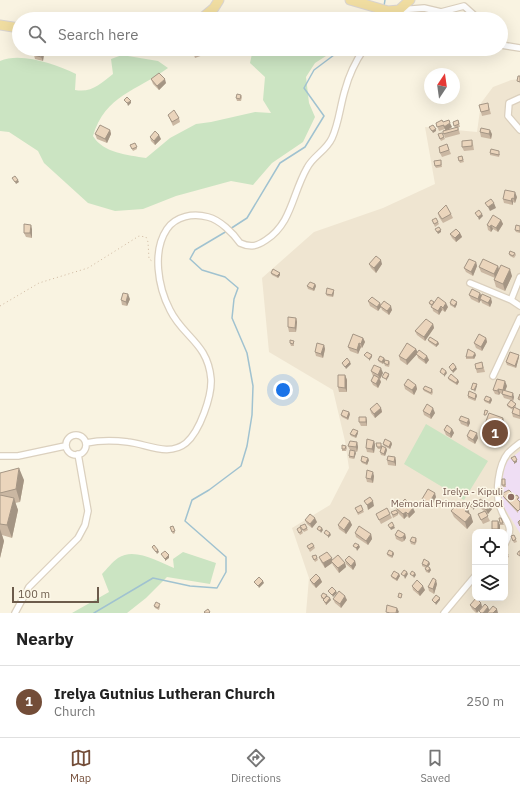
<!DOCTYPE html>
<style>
body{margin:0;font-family:"IBM Plex Sans",sans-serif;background:#f2f2f2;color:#222}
.controls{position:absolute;right:12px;bottom:12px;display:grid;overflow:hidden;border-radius:8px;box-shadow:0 4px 16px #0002}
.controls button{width:36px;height:36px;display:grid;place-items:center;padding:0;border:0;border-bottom:1px solid #e0e0e0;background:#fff;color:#222;font:20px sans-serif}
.compass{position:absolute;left:424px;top:68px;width:36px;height:36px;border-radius:50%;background:#fff;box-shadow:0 4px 16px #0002;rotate:13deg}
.scale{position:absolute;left:12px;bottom:10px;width:87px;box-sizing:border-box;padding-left:4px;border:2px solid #6c5b4b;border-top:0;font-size:11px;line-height:14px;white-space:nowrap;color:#6c5b4b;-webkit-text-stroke:3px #fcf7e7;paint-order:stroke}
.you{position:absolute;left:283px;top:390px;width:14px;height:14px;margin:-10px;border:3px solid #fff;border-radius:50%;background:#1a73e8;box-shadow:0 0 0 6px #1a73e833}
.badge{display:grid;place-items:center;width:26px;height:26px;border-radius:50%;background:#734d38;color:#fff;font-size:13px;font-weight:700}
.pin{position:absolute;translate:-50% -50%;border:2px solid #fff;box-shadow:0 1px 4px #0006}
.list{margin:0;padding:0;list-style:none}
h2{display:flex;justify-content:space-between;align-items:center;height:52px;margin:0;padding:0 16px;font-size:17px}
h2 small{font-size:13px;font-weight:400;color:#767676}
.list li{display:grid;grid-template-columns:26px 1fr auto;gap:12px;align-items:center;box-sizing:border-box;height:72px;padding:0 16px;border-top:1px solid #e0e0e0}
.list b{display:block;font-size:15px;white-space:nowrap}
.list p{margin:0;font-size:13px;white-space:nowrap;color:#767676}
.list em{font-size:13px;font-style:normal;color:#767676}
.icon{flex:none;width:22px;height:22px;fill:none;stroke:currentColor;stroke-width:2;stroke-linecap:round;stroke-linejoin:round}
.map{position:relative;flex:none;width:520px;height:613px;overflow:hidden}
.search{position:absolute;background:#fff;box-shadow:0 4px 16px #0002;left:12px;right:12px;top:12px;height:44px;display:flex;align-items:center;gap:10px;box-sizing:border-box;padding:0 14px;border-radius:22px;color:#767676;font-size:15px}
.sheet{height:124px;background:#fff}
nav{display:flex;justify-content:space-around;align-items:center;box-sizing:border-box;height:56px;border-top:1px solid #e0e0e0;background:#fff;font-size:11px;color:#767676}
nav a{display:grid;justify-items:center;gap:2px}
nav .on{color:#734d38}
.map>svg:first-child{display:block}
.residential{fill:#efe5d1;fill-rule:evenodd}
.education{fill:#efdef4}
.green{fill:#cbe4c2}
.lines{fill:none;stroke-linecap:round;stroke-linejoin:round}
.stream{stroke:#a0c2d0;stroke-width:1.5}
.street-casing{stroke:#dbd0be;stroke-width:8}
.primary-casing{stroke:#d9d4d0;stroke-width:11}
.path{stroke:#cfb8a0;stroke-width:1;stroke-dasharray:1 3;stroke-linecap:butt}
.street{stroke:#fff;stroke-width:5.5}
.primary{stroke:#f0dda1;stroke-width:9}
.wall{fill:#cab7a2}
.shaded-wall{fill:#a49584}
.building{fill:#ebd5bc;stroke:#a49584}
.education-dot{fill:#8d6e63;stroke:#fcf7e7;stroke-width:1.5}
.labels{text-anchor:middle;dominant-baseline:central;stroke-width:3;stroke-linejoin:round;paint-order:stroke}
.education-label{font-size:10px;fill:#785e54;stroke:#fcf7e7;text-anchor:end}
</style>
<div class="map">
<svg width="520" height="613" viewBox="0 0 520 613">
<rect width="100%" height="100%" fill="#f9f3e1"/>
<!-- residential -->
<path class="residential" d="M 520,79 L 520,613 L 306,613 L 309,578 L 292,528 L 330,505 L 349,468 L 345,441 L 333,390 L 269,352 L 262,278 L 314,232 L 383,208 L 435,184 L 425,127 L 477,132 L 481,103 L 493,87 L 511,80 ZM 475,532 L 505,532 L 505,598 L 475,598 Z"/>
<!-- education -->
<path class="education" d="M 520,451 L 520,533 L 502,504 L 501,490 L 505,463 Z"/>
<!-- green -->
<path class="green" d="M 332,15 L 344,19 L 297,19 Z
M 253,49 L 337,49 L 315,63 L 306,77 L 309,103 L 315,117 L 303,142 L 272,163 L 253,185 L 231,181 L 176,196 L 143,209 L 115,211 L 88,203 L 44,163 L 38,151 L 9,132 L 0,131 L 0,61 C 21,52 55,64 76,74 L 75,90 C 92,93 100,84 113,74 L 111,59 L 122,55 L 158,61 L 168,68 C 137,91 105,95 93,136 C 103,153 128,155 146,158 L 170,138 L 196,124 L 211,122 L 255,112 L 271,113 L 263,100 L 265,77 L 250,63 Z
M 426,424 L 488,461 L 464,500 L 404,464 Z
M 183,552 L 216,563 L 210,584 L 167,577 L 146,598 L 127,613 L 72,613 L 109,592 L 102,574 C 107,569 112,562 118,558 C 135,547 158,562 174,568 L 173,559 Z"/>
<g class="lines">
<!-- stream -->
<path class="stream" d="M 384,6 L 385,0
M 372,19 L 379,11
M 230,229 L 247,218 L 280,163 L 305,147 L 324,116 L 304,88 L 314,70 L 342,49
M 94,613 L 153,578 L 190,586 L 217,588 L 226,572 L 226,557 L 185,521 L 192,500 L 209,490 L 241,466 L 247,446 L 252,415 L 253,386 L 247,353 L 232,318 L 234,299 L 238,288 L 225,277 L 202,270 L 190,259 L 195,250 L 227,231"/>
<defs>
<path id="street" d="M 392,19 L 399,10 L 424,8 L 441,12 L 464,6 L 474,15 L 475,19
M 501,45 L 520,48
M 520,98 L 509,103 L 508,116 L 520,130
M 470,283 L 511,300 L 520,306
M 511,300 L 520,277
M 493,376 L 520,318
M66 445a10 10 0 1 1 20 0a10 10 0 1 1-20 0Z
M 86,443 C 100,440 113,440 128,442 C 147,444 169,457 186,443 C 200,431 212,396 211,379 C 208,343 183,337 170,310 C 158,287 152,251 167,229 C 176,216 193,213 208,217 C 220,220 233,233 240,243 C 251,248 257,246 266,240 C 292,223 292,194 307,168 C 313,156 326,151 332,138 C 339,123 340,106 345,90 C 349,75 355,62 364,49
M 0,456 L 18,456 L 65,446
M 505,544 C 515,524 506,525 500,507 C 495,493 498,465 508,453 C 511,450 516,446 520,443
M 15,613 L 29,587 L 78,538 L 85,525 L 88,511 L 78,454
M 444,613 L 475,576"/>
<path id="primary" d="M 350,0 L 388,11 L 399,10 L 410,0
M 201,19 L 214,8 L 219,0
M 0,25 L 19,28"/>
</defs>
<!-- street casing -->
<use href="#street" class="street-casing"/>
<!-- primary casing -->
<use href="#primary" class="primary-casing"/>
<!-- path -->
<path class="path" d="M 0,306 L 39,283 L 88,268 L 139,236 L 146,237 L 148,242 L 149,259 L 152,261"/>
<!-- street -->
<use href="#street" class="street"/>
<!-- primary -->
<use href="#primary" class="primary"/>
</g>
<!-- wall -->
<path class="wall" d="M 192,49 L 204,49 L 206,54 L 195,58 Z
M 235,49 L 242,49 L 241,55 L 235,54 L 234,52 Z
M 449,49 L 457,49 L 457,56 L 450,56 L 449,52 Z
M 162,51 L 162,55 L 156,55 L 155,53 Z
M 44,54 L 43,61 L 35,59 L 34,55 Z
M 151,79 L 166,83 L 159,90 L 153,84 Z
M 241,95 L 242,97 L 241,101 L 237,101 L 236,98 Z
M 489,107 L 491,114 L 482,116 L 481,112 Z
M 168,115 L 179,118 L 180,122 L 173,126 Z
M 458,120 L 460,127 L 458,127 L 460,134 L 445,138 L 443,131 L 445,130 L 445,129 L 439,131 L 436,123 L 443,122 L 452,127 L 448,129 L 455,128 L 453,122 Z
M 110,130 L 111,134 L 107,143 L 97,139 L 95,134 Z
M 480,132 L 492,134 L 491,139 L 481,137 Z
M 438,134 L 444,137 L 445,139 L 441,141 Z
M 150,137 L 161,139 L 155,145 L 151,141 Z
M 472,140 L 473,144 L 474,150 L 464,151 L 462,147 Z
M 135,143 L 137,149 L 133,151 L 130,145 Z
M 447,144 L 451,154 L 442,157 L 440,153 Z
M 490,153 L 500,154 L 499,157 L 490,155 Z
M 462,156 L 464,162 L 460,163 L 458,157 Z
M 441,160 L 442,167 L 436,168 L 435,166 Z
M 517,197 L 515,203 L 513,202 L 513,205 L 504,203 L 503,199 Z
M 438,213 L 451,214 L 453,218 L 443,223 L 439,217 Z
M 432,220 L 438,222 L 439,224 L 435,227 Z
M 501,220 L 503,224 L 498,232 L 493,229 L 491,232 L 488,230 L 487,225 Z
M 520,226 L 520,233 L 516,232 L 515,230 Z
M 32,229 L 32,238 L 26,237 L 24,233 Z
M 460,233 L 462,237 L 456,242 L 452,238 L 450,234 Z
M 515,253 L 516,255 L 514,258 L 510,256 L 509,254 Z
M 476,262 L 477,266 L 473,276 L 466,272 L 464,268 Z
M 369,264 L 382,264 L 376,273 L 371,268 Z
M 498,266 L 499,269 L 512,276 L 505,291 L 496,287 L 494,280 L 495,278 L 481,272 L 479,267 Z
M 271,273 L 280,273 L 280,275 L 278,278 L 272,275 Z
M 315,284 L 316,286 L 314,291 L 308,289 L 307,286 Z
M 334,290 L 334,292 L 333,297 L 327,296 L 326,294 Z
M 469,295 L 481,296 L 492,302 L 490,307 L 482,303 L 481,300 L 479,303 L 471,299 Z
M 130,299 L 127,306 L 122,305 L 121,300 Z
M 368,301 L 380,303 L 381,305 L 392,310 L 389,315 L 382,310 L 381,307 L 378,311 L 370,306 Z
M 434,302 L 448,307 L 445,312 L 442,310 L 439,315 L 433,311 L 432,306 L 430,305 L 429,303 Z
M 457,302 L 457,304 L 455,308 L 450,305 L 450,303 Z
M 296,318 L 297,322 L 296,332 L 289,332 L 288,327 Z
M 433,324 L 434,328 L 425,341 L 417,335 L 415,331 Z
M 363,338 L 365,342 L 362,348 L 361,347 L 358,354 L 350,351 L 348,347 Z
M 486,338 L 487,342 L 482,351 L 476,348 L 474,343 Z
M 428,340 L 438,342 L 439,344 L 436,347 L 429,342 Z
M 290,343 L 294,343 L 294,346 L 291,346 Z
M 324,345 L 325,349 L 323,358 L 316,356 L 315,352 Z
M 416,349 L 417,352 L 429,360 L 426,364 L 418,358 L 417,354 L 407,365 L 400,360 L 399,356 Z
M 476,355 L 474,359 L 466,359 L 466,357 Z
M 519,355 L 519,357 L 516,368 L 507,365 L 506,362 Z
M 384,358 L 385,360 L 383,364 L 379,362 L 378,360 Z
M 389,361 L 390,363 L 389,367 L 385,366 L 384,363 Z
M 482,362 L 485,372 L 477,373 L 476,369 Z
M 371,371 L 383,373 L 380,379 L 381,382 L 378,388 L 373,385 L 371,381 L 374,376 L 373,376 Z
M 345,375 L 347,380 L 347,392 L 339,392 L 338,387 Z
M 448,378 L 458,380 L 459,382 L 457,385 L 449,380 Z
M 404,385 L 416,385 L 417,389 L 414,395 L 405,389 Z
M 507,386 L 505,391 L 514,397 L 513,401 L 511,400 L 516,404 L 516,406 L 515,408 L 520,410 L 520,419 L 513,417 L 512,413 L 513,410 L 508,407 L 507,405 L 511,400 L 504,398 L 502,394 L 500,393 L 499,395 L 495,394 L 493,390 Z
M 423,389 L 432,389 L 433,392 L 432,395 L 424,391 Z
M 476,394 L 477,396 L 475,401 L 468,398 L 468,396 Z
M 491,398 L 492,400 L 490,404 L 485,402 L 484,400 Z
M 381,408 L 382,412 L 375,418 L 371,413 L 370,409 Z
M 423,411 L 435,413 L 431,419 L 424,415 Z
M 350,414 L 348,420 L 342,417 L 341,415 Z
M 469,419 L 470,423 L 468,427 L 461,424 L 459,420 Z
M 367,421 L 367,426 L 361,426 L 359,422 Z
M 506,426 L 499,446 L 485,440 L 482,432 Z
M 452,429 L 454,433 L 451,438 L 446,435 L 444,430 Z
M 358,433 L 356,438 L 351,436 L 350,434 Z
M 467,436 L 478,438 L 475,444 L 468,440 Z
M 374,441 L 375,445 L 374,453 L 367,452 L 366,448 Z
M 357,442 L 358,447 L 357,452 L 350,450 L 348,446 Z
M 391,442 L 392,444 L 390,449 L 384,446 L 383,444 Z
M 382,445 L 382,447 L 386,448 L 387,450 L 385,456 L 381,455 L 380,452 L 381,449 L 378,449 L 377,447 Z
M 346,446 L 347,448 L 346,451 L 342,451 L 342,449 Z
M 356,453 L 354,459 L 349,458 L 349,456 Z
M 395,457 L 396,461 L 396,466 L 388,465 L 387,460 Z
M 369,460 L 367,465 L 362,463 L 361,461 Z
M 0,473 L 24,480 L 20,502 L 15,503 L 18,510 L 12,538 L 2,535 L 4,541 L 0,558 Z
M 374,476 L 373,483 L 367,482 L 366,478 Z
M 505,479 L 505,481 L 506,487 L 503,487 L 502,485 Z
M 503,493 L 519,501 L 518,513 L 504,498 L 503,496 L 504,495 Z
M 436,497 L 431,507 L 424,503 L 422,499 Z
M 483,501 L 491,505 L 492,509 L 488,514 L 486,513 L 490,521 L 483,524 L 478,514 L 484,511 L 480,508 L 479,504 Z
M 355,508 L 363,510 L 364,512 L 358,515 Z
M 396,508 L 415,512 L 409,518 L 407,516 L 404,519 L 397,512 Z
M 451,511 L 470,515 L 473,522 L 467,529 L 454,517 Z
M 391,512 L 398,513 L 398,515 L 393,518 Z
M 376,514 L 390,514 L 392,518 L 381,524 Z
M 501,518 L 504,525 L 500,525 L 500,523 Z
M 305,520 L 317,522 L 312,528 L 307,524 Z
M 350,521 L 352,525 L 346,534 L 339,529 L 338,525 Z
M 498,521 L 500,525 L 500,532 L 493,532 L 492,529 Z
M 173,526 L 175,533 L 173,534 L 170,527 Z
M 300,526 L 307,528 L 308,530 L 304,532 Z
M 297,529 L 302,531 L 303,533 L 300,535 Z
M 355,533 L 371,534 L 372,539 L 368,545 L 356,537 Z
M 405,534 L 406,538 L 404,541 L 402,542 L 396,539 L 395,535 Z
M 514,535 L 517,542 L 514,543 L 511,536 Z
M 416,538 L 417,541 L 415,545 L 411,544 L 410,541 Z
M 307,546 L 314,546 L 315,548 L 310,552 Z
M 506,550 L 509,557 L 505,559 L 505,551 Z
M 393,552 L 394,554 L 392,558 L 388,556 L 387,554 Z
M 316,555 L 318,560 L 315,562 L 312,556 Z
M 319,557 L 345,563 L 346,567 L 339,573 L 333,565 L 332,563 L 325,568 L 321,562 Z
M 345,560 L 355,561 L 356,565 L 353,570 L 346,564 Z
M 429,562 L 430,564 L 428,567 L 431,570 L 429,573 L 426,572 L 425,569 L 426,568 L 422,566 L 422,564 Z
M 399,574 L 400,576 L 397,581 L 392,578 L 391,576 Z
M 320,578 L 322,582 L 316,588 L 312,584 L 310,580 Z
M 437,584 L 434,594 L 429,591 L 428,587 Z
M 412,586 L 425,590 L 420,596 L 413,590 Z
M 321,596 L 327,596 L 331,600 L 326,605 L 324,602 L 324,600 L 321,598 Z
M 333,599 L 347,600 L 341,608 L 335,603 Z
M 481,603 L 482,607 L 476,613 L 472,609 L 470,605 Z
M 154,606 L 160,606 L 159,610 L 155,608 Z"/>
<!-- shaded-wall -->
<path class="shaded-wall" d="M 456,49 L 457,49 L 458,51 L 457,56 L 456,52 Z
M 43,50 L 44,54 L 43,61 L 41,57 Z
M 165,79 L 166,83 L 159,90 L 157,86 Z
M 131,101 L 131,103 L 128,106 L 127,103 Z
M 450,123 L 452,127 L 446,131 L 444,127 Z
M 436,129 L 436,131 L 433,133 L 432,131 Z
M 110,130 L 111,134 L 107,143 L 105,139 Z
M 490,130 L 492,134 L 491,139 L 489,134 Z
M 159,135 L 161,139 L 155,145 L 154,141 Z
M 18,180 L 19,182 L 16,184 L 15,182 Z
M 515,192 L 517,197 L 515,203 L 514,199 Z
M 512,198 L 513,202 L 513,205 L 511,201 Z
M 494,203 L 496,208 L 490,211 L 488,207 Z
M 482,214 L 483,216 L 479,220 L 478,217 Z
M 501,220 L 503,224 L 498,232 L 496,228 Z
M 31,225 L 32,229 L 32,238 L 30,233 Z
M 491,225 L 493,229 L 491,232 L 490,227 Z
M 441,230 L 441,232 L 438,234 L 437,232 Z
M 460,233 L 462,237 L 456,242 L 455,238 Z
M 381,260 L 382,264 L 376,273 L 374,268 Z
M 476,262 L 477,266 L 473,276 L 471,272 Z
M 498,266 L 499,270 L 495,278 L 494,274 Z
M 510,269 L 512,276 L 505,291 L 503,284 Z
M 280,273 L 280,275 L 278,278 L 277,276 Z
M 315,284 L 316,286 L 314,291 L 313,289 Z
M 334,290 L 334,292 L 333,297 L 332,295 Z
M 480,293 L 482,297 L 480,299 L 481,300 L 479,303 L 478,299 Z
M 128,294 L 130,299 L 127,306 L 126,302 Z
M 491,298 L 492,302 L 490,307 L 488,303 Z
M 457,302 L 457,304 L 455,308 L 454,306 Z
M 380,303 L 381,307 L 378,311 L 377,307 Z
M 446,303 L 448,307 L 445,312 L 443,308 Z
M 391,306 L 392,310 L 389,315 L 387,311 Z
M 441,306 L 442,310 L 439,315 L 438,311 Z
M 296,318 L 297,322 L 296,332 L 295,328 Z
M 433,324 L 434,328 L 425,341 L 424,337 Z
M 363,338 L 365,342 L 362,348 L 361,344 Z
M 486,338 L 487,342 L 482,351 L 481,347 Z
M 438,342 L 439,344 L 436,347 L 436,345 Z
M 359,343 L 361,347 L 358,354 L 357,350 Z
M 324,345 L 325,349 L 323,358 L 321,354 Z
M 416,349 L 418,353 L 407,365 L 406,360 Z
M 475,353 L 476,355 L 474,359 L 473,357 Z
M 372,355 L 372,357 L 369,361 L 369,359 Z
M 519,355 L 519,357 L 516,368 L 515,366 Z
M 427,356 L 429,360 L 426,364 L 424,360 Z
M 384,358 L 385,360 L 383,364 L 382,362 Z
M 350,362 L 351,364 L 346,369 L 345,367 Z
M 456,367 L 457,369 L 453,373 L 452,371 Z
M 381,368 L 383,373 L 380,379 L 378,375 Z
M 446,371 L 447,373 L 444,377 L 444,375 Z
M 389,374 L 389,376 L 386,381 L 386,379 Z
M 345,375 L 347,380 L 347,392 L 345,388 Z
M 379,378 L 381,382 L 378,388 L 376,384 Z
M 458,380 L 459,382 L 457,385 L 456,383 Z
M 505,381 L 507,386 L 504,394 L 503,390 Z
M 477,384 L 477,386 L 475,392 L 474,390 Z
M 416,385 L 417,389 L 414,395 L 412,390 Z
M 498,389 L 500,393 L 499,395 L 498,391 Z
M 513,393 L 514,397 L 513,401 L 512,397 Z
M 476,394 L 477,396 L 475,401 L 475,399 Z
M 491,398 L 492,400 L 490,404 L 489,402 Z
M 381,408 L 382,412 L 375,418 L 374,414 Z
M 433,408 L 435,413 L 431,419 L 430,415 Z
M 349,412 L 350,414 L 348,420 L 347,418 Z
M 366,417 L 367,421 L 367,426 L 366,422 Z
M 503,418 L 506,426 L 499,446 L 496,437 Z
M 469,419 L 470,423 L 468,427 L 467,423 Z
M 452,429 L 454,433 L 451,438 L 450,434 Z
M 358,431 L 358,433 L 356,438 L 355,436 Z
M 477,433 L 478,438 L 475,444 L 473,440 Z
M 374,441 L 375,445 L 374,453 L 372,449 Z
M 357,442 L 358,447 L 357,452 L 356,447 Z
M 391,442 L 392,444 L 390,449 L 389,447 Z
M 386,448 L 387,450 L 385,456 L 384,454 Z
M 355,451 L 356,453 L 354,459 L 354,457 Z
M 395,457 L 396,461 L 396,466 L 394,462 Z
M 368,458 L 369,460 L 367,465 L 366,463 Z
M 517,460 L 517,462 L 514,464 L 514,462 Z
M 19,468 L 24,480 L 20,502 L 16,489 Z
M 373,472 L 374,476 L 373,483 L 371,479 Z
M 435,493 L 436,497 L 431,507 L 429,503 Z
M 14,498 L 18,510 L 12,538 L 7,525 Z
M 373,501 L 374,506 L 368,510 L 367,505 Z
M 475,505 L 476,507 L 473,510 L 473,508 Z
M 491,505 L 492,509 L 488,514 L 486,510 Z
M 413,508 L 415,512 L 409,518 L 408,514 Z
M 468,508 L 470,515 L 465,511 Z
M 406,512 L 407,516 L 404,519 L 403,514 Z
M 471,515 L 473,522 L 467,529 L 465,522 Z
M 315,518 L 317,522 L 312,528 L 310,524 Z
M 350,521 L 352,525 L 346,534 L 344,530 Z
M 498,521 L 500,525 L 500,532 L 498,529 Z
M 394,526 L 395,528 L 391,530 L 390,528 Z
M 322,528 L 323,530 L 321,533 L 320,531 Z
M 0,529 L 4,541 L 0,558 Z
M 330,533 L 331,535 L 328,538 L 328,536 Z
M 371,534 L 372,539 L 368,545 L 366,541 Z
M 405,534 L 406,538 L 404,541 L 403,537 Z
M 359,545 L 360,547 L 357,551 L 356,548 Z
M 158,550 L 159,552 L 157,554 L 156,552 Z
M 393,552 L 394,554 L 392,558 L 392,556 Z
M 169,555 L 169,558 L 165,561 L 165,559 Z
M 332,558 L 333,562 L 331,561 L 332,563 L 325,568 L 323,563 Z
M 355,561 L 356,565 L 353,570 L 351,566 Z
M 429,562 L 430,564 L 427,568 L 427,566 Z
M 345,563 L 346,567 L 339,573 L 338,568 Z
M 430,568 L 431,570 L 429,573 L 428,571 Z
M 407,572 L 408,574 L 405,579 L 404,576 Z
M 415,573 L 416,575 L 414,578 L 413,576 Z
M 399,574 L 400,576 L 397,581 L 396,579 Z
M 320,578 L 322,582 L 316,588 L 314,584 Z
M 436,580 L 437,584 L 434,594 L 433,589 Z
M 263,581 L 264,583 L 259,588 L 258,586 Z
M 423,586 L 425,590 L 420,596 L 418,592 Z
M 336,591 L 337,593 L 333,597 L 332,595 Z
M 345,596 L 347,600 L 341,608 L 340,604 Z
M 330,598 L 331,600 L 326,605 L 326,603 Z
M 440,598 L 440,600 L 436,605 L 435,603 Z
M 481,603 L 482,607 L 477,613 L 475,609 Z
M 488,607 L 490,611 L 489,613 L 483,613 Z
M 397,608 L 399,612 L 398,613 L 396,613 Z
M 497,609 L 498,613 L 493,613 Z"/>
<!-- building -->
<path class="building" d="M 462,17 L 464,19 L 459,19 Z
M 35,49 L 43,50 L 41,57 L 34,55 Z
M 155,49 L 161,49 L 161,53 L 155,53 Z
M 192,49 L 204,49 L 204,50 L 194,54 Z
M 235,49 L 241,49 L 240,53 L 234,52 Z
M 449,49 L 456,49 L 456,52 L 449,52 Z
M 159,73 L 165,79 L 157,86 L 151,79 Z
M 518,76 L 520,76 L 520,82 L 517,81 Z
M 237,94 L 241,95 L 240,99 L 236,98 Z
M 127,97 L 131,101 L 127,103 L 124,100 Z
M 488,103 L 489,110 L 481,112 L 479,105 Z
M 174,110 L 179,118 L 172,122 L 168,115 Z
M 442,120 L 443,122 L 449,120 L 450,123 L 444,127 L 444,125 L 437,127 L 436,123 Z
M 458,120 L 459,124 L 454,126 L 453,122 Z
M 100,125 L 110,130 L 105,139 L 95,134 Z
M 433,125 L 436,129 L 432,131 L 429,127 Z
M 458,127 L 458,130 L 443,134 L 443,131 Z
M 481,128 L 490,130 L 489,134 L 480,132 Z
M 155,131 L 159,135 L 154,141 L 150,137 Z
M 442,133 L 444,137 L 440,139 L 438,134 Z
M 472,140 L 472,146 L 462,147 L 462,141 Z
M 135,143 L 137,147 L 132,149 L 130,145 Z
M 447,144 L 449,150 L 440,153 L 439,147 Z
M 491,149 L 499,151 L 499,155 L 490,153 Z
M 462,156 L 463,160 L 459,161 L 458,157 Z
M 441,160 L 441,165 L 435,166 L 434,161 Z
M 15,176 L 18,180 L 15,182 L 12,178 Z
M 505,190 L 515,192 L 514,199 L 512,198 L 511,201 L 503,199 Z
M 491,199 L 494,203 L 488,207 L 485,203 Z
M 446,205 L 451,214 L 442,219 L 438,213 Z
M 479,210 L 482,214 L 478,217 L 475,213 Z
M 493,215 L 501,220 L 496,228 L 491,225 L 490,227 L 487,225 Z
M 436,218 L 438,222 L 434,224 L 432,220 Z
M 24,224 L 31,225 L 30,233 L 24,233 Z
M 516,225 L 520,226 L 520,231 L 515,230 Z
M 439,227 L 441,230 L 437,232 L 435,229 Z
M 456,229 L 460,233 L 455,238 L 450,234 Z
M 510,251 L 515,253 L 513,256 L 509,254 Z
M 376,256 L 381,260 L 374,268 L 369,264 Z
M 469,259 L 476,262 L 471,272 L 464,268 Z
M 483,259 L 498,266 L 494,274 L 479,267 Z
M 501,265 L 510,269 L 503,284 L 494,280 Z
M 273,269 L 280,273 L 277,276 L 271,273 Z
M 310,282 L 315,284 L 313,289 L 307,286 Z
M 327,288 L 334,290 L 332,295 L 326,294 Z
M 472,289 L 480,293 L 478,299 L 469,295 Z
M 123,293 L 128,294 L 126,302 L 121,300 Z
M 482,294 L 491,298 L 488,303 L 480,299 Z
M 372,297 L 380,303 L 377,307 L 368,301 Z
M 438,297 L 446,303 L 443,308 L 441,306 L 438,311 L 431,307 Z
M 452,299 L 457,302 L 454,306 L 450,303 Z
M 431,300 L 434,302 L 432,305 L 429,303 Z
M 384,301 L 391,306 L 387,311 L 380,306 Z
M 288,317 L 296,318 L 295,328 L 288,327 Z
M 426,319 L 433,324 L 424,337 L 415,331 Z
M 353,334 L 363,338 L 361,344 L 359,343 L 357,350 L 348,347 Z
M 479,334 L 486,338 L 481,347 L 474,343 Z
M 430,337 L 438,342 L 436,345 L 428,340 Z
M 290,340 L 294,341 L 293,344 L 290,343 Z
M 317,343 L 324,345 L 321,354 L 315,352 Z
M 407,343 L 416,349 L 406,360 L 399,356 Z
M 468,349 L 475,353 L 473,357 L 466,357 Z
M 419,350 L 427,356 L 424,360 L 416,354 Z
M 367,352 L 372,355 L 369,359 L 364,355 Z
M 510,352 L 519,355 L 515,366 L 506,362 Z
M 380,356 L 384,358 L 382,362 L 378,360 Z
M 347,358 L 350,362 L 345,367 L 342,363 Z
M 385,360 L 389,361 L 388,365 L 384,363 Z
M 482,362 L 483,368 L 476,369 L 475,364 Z
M 453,363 L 456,367 L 452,371 L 449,367 Z
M 374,365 L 381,368 L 378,375 L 371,371 Z
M 442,368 L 446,371 L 444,375 L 440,372 Z
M 385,372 L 389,374 L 386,379 L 382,377 Z
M 451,374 L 458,380 L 456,383 L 448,378 Z
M 338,375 L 345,375 L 345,388 L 338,387 Z
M 374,375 L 379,378 L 376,384 L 371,381 Z
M 408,379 L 416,385 L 412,390 L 404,385 Z
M 497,379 L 505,381 L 503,390 L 498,389 L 498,391 L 493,390 Z
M 473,383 L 477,384 L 474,390 L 471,389 Z
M 425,386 L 432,389 L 431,393 L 423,389 Z
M 503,390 L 513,393 L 512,397 L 502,394 Z
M 469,391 L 476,394 L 475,399 L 468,396 Z
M 520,394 L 520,400 L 518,399 Z
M 486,396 L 491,398 L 489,402 L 484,400 Z
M 511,400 L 516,404 L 512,408 L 507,405 Z
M 377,403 L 381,408 L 374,414 L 370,409 Z
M 427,404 L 433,408 L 430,415 L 423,411 Z
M 514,407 L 520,410 L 520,416 L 512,413 Z
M 343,410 L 349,412 L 347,418 L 341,415 Z
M 485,410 L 488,411 L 486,415 L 484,415 Z
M 489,413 L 503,418 L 496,437 L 482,432 Z
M 461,416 L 469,419 L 467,423 L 459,420 Z
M 359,417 L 366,417 L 366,422 L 359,422 Z
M 447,425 L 452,429 L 450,434 L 444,430 Z
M 353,429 L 358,431 L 355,436 L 350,434 Z
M 470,430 L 477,433 L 473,440 L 467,436 Z
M 367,439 L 374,441 L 372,449 L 366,448 Z
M 385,439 L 391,442 L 389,447 L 383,444 Z
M 350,441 L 357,442 L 356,447 L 348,446 Z
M 376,443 L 381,443 L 381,447 L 377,447 Z
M 342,445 L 346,446 L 345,449 L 342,449 Z
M 382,446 L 386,448 L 384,454 L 380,452 Z
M 350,450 L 355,451 L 354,457 L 349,456 Z
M 362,456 L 368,458 L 366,463 L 361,461 Z
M 388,456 L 395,457 L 394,462 L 387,460 Z
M 515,456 L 517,460 L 514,462 L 511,458 Z
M 19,468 L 16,489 L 0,493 L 0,473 Z
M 367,470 L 373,472 L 371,479 L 366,478 Z
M 502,479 L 505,479 L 505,485 L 502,485 Z
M 428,489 L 435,493 L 429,503 L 422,499 Z
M 509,490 L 515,496 L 517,495 L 519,498 L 517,499 L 520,502 L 520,509 L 518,511 L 503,496 L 504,494 L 503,493 Z
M 0,495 L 14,498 L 7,525 L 0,524 Z
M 370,497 L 373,501 L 367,505 L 364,501 Z
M 405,499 L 413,508 L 408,514 L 406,512 L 403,514 L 396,508 Z
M 480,499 L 483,501 L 484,499 L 491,505 L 486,510 L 479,504 Z
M 473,503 L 475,505 L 473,508 L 470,506 Z
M 457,504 L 460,506 L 462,504 L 468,508 L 465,511 L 471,515 L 465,522 L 451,511 Z
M 361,505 L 363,510 L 358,513 L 355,508 Z
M 387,508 L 390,514 L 379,520 L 376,514 Z
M 396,510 L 398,513 L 393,515 L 391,512 Z
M 485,511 L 488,516 L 481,520 L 478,514 Z
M 310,514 L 315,518 L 310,524 L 305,520 Z
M 344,517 L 350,521 L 344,530 L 338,525 Z
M 499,518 L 501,518 L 503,523 L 500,523 Z
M 520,520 L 520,526 L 518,522 Z
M 492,521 L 498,521 L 498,529 L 492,529 Z
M 392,522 L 394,526 L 390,528 L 388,525 Z
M 305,524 L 307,528 L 303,530 L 300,526 Z
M 173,526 L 175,531 L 172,532 L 170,527 Z
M 319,526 L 322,528 L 320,531 L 317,529 Z
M 359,526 L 371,534 L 366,541 L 355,533 Z
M 300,527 L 302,531 L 299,533 L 297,529 Z
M 326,530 L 330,533 L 328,536 L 324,533 Z
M 398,530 L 405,534 L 403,537 L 400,538 L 395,535 Z
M 514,535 L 516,539 L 513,541 L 511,536 Z
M 412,537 L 416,538 L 415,543 L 410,541 Z
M 312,543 L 314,546 L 309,549 L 307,546 Z
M 355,543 L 359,545 L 356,548 L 353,546 Z
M 154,545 L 158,550 L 156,552 L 152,547 Z
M 389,550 L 393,552 L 392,556 L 387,554 Z
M 506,550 L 508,555 L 505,556 L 505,551 Z
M 165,551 L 169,555 L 165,559 L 161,554 Z
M 519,551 L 520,551 L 520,556 L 517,554 Z
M 327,552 L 332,558 L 323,563 L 319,557 Z
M 316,555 L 317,558 L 314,560 L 312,556 Z
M 338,555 L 345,563 L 338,568 L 331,561 Z
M 349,556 L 355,561 L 351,566 L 345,560 Z
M 424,559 L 429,562 L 427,566 L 422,564 Z
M 427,566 L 430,568 L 428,571 L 425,569 Z
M 404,570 L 407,572 L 404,576 L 401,574 Z
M 394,571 L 399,574 L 396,579 L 391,576 Z
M 412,571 L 415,573 L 413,576 L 410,574 Z
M 316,574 L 320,578 L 314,584 L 310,580 Z
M 259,577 L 263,581 L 258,586 L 254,582 Z
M 433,578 L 436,580 L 433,589 L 428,587 Z
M 417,580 L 423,586 L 418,592 L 412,586 Z
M 332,587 L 336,591 L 332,595 L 328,591 Z
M 339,591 L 345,596 L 340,604 L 333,599 Z
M 323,593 L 327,595 L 324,599 L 321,596 Z
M 399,593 L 402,594 L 401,598 L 398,597 Z
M 436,595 L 440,598 L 435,603 L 432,600 Z
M 327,596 L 330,598 L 326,603 L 323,600 Z
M 476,598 L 481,603 L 475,609 L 470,605 Z
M 156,602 L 160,604 L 158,608 L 154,606 Z
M 485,604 L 488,607 L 483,613 L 481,613 L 479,611 Z
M 387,605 L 397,608 L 396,613 L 390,613 L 386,612 Z
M 493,606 L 497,609 L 493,613 L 487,613 Z
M 208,609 L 210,612 L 209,613 L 205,613 L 204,612 Z"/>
<!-- markers -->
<circle class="education-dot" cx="511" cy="497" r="4"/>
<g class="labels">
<!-- education labels -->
<g class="education-label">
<text x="503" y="491">Irelya - Kipuli<tspan x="503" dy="12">Memorial Primary School</tspan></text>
</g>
</g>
</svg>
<div class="controls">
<button><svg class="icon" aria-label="locate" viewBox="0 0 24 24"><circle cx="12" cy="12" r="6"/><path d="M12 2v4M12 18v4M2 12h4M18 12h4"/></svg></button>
<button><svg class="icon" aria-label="layers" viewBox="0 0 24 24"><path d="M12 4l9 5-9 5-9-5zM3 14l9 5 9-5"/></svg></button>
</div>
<svg class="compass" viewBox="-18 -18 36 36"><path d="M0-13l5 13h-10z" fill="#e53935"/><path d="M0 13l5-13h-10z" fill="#767676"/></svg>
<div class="scale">100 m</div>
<div class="you"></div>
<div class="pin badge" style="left:495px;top:433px">1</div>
<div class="search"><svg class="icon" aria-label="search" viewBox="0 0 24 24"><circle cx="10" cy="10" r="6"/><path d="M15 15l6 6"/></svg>Search here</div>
</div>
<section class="sheet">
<h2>Nearby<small></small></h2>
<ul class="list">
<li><span class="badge">1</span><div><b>Irelya Gutnius Lutheran Church</b><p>Church</p></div><em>250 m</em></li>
</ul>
</section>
<nav>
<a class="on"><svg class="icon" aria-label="map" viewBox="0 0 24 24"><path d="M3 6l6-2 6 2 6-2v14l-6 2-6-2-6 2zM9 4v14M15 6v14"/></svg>Map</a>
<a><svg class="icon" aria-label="directions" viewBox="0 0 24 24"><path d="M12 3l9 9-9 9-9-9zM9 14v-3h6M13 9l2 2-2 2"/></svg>Directions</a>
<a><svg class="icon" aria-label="saved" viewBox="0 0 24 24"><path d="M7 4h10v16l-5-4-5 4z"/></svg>Saved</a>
</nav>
